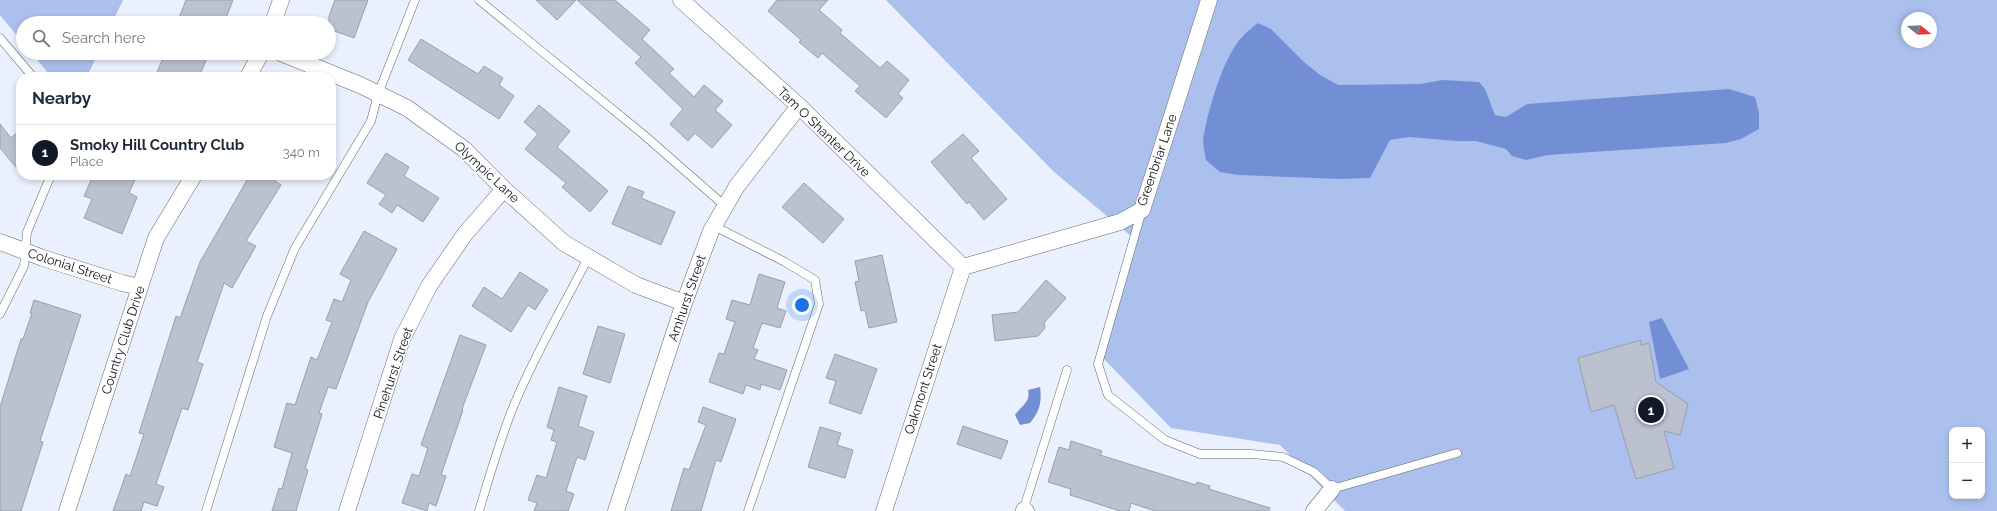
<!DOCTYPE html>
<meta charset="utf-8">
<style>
body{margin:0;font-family:Raleway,sans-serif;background:#f2f2f3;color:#1f2937}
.controls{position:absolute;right:12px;bottom:12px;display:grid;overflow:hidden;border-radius:8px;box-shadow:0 2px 6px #0003}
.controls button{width:36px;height:36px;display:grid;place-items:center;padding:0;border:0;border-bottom:1px solid #e0e1e3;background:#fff;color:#1f2937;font:20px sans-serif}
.compass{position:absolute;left:1901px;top:12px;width:36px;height:36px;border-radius:50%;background:#fff;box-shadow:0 2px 6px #0003;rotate:108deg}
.you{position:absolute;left:802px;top:305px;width:14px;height:14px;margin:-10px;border:3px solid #fff;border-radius:50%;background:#1a73e8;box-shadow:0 0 0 6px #1a73e833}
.badge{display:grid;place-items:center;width:26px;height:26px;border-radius:50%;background:#111827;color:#fff;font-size:13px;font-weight:700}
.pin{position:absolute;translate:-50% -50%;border:2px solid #fff;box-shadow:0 1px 4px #0006}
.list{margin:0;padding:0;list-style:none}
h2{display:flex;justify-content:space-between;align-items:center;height:52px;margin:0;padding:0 16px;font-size:17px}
h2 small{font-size:13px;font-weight:400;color:#747a83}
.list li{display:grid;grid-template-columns:26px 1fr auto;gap:12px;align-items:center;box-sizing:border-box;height:56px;padding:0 16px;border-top:1px solid #e0e1e3}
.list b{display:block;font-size:15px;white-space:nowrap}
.list p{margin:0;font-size:13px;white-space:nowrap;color:#747a83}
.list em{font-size:13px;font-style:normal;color:#747a83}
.icon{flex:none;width:22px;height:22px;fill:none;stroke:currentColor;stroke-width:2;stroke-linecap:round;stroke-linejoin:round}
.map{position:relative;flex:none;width:1997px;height:511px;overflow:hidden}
.search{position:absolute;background:#fff;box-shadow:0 2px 6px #0003;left:16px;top:16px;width:320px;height:44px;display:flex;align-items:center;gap:10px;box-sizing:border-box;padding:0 14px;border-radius:22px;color:#747a83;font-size:15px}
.panel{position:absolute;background:#fff;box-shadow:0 2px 6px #0003;left:16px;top:72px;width:320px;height:108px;border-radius:16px}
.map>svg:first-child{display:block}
.green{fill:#acc0ee;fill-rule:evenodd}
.water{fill:#728fd6}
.building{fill:#bbc1ce;stroke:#999fac}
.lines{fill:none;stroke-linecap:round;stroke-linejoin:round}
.service-casing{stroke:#626773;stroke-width:9}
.minor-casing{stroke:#626773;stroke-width:17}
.service{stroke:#fff;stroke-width:8}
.minor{stroke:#fff;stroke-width:16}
.labels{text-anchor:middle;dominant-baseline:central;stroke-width:3;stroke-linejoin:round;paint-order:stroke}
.street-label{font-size:13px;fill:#14161b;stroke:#fff}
</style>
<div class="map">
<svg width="1997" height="511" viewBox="0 0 1997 511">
<rect width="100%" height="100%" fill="#eaf0fe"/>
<!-- green -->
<path class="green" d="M 0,0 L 123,0 L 112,23 L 23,23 L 23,43 L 0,15 Z
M 886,0 L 1997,0 L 1997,511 L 1345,511 L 1280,445 L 1171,428 L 1103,358 L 1137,241 L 1053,171 ZM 1907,18 L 1931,18 L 1931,42 L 1907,42 ZM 1952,430 L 1982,430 L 1982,496 L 1952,496 Z
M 32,53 L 98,53 L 87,77 L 51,77 Z"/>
<!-- water -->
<path class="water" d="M 1258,23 L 1271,29 L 1304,62 L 1320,75 L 1338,85 L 1420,84 L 1442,80 L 1479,82 L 1485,89 L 1495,115 L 1506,117 L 1527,104 L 1729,89 L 1755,97 L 1759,113 L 1759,129 L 1741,139 L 1726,143 L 1548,155 L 1526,160 L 1512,156 L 1506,149 L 1476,141 L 1457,141 L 1409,137 L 1390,140 L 1370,178 L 1339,179 L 1238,175 L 1220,172 L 1206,160 C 1205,154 1203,147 1203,141 C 1206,117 1219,74 1231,53 C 1237,41 1247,31 1258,23 Z
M 1662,318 L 1689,369 L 1660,379 L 1649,322 Z
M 1040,387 C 1042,402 1040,411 1030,423 L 1020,425 L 1015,415 C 1021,406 1031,402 1028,390 Z"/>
<!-- building -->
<path class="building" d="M 186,0 L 233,0 L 224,23 L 177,23 Z
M 335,0 L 368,0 L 354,38 L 329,29 L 329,16 Z
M 536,0 L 576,0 L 557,20 Z
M 577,0 L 615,0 L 650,30 L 642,39 L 674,69 L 669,73 L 694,97 L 704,85 L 723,101 L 715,110 L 732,125 L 712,148 L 695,133 L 688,141 L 670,124 L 683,109 L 635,63 L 641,57 Z
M 777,0 L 828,0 L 819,10 L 842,30 L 840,33 L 880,68 L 887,61 L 909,80 L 898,94 L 903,98 L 886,118 L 855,91 L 860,86 L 822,53 L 818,58 L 799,42 L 801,40 L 768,11 Z
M 421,39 L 478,74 L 484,66 L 503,78 L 499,85 L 514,96 L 499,119 L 408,60 Z
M 165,53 L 209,53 L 199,77 L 155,77 Z
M 539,105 L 570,131 L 557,147 L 608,191 L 590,212 L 562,187 L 566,183 L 525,149 L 538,134 L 524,122 Z
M 0,124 L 11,138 L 21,129 L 21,173 L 0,148 Z
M 963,134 L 979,151 L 971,158 L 1007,199 L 984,220 L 969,202 L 967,204 L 931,162 Z
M 386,153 L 409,167 L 404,176 L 439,198 L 423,222 L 397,205 L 392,213 L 379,204 L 386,195 L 367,183 Z
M 104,175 L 137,175 L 129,193 L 137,197 L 122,234 L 84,218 L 92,199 L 84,196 L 93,176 L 102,179 Z
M 250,175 L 266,175 L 281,185 L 246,241 L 256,246 L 232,288 L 224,283 L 197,362 L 203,364 L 188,410 L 182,408 L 156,484 L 164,487 L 157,506 L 144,502 L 141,511 L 113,511 L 126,474 L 130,476 L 144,434 L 139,433 L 176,316 L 180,318 L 200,262 Z
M 804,183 L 844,219 L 823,243 L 782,207 Z
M 628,186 L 644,192 L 641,198 L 675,212 L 661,245 L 612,224 Z
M 364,231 L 397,249 L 368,302 L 336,389 L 328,387 L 319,413 L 322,414 L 305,469 L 308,470 L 296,511 L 272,511 L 279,488 L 282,489 L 292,453 L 274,447 L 287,403 L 295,405 L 311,357 L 317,360 L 332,322 L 326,320 L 334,299 L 342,302 L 351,280 L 340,274 Z
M 882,255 L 897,322 L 869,328 L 865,310 L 861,311 L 855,282 L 859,281 L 855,261 Z
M 520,272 L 548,290 L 535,310 L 528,305 L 511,332 L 472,306 L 484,287 L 502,299 Z
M 759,274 L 785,282 L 777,308 L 786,311 L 780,328 L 762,323 L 753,348 L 758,350 L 754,359 L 787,370 L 780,390 L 761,384 L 760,390 L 746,385 L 743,394 L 709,382 L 719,353 L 724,354 L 735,322 L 726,319 L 732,300 L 750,305 Z
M 1046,280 L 1066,298 L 1044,323 L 1045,328 L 1038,336 L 995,341 L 992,315 L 1018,312 Z
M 34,300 L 81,315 L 40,441 L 43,442 L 21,511 L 0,511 L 0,407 L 21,339 L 23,339 L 32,313 L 30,313 Z
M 598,326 L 625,334 L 610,383 L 583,374 Z
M 460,335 L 486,345 L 462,409 L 463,410 L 441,475 L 446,476 L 436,506 L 429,503 L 427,511 L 402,503 L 412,474 L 419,476 L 428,448 L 421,445 Z
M 1641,340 L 1641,345 L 1649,343 L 1656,382 L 1688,404 L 1680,435 L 1664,431 L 1674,468 L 1636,479 L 1614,405 L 1591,412 L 1578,358 Z
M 835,354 L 877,369 L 861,414 L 829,403 L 836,381 L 826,378 Z
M 559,387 L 587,396 L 578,426 L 594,432 L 585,460 L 577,457 L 566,491 L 574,494 L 568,511 L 534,511 L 537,503 L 528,500 L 537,475 L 546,478 L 557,442 L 551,440 L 554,430 L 547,427 Z
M 703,407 L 736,419 L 721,462 L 716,460 L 701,511 L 671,511 L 684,468 L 689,470 L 706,425 L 698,422 Z
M 963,426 L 1008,441 L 1001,459 L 957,444 Z
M 820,427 L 841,433 L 837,445 L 853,450 L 845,478 L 808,467 Z
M 1071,441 L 1102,451 L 1100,455 L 1196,485 L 1197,482 L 1210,486 L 1209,489 L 1270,508 L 1269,511 L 1155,511 L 1131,503 L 1129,511 L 1120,511 L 1070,495 L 1071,489 L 1048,482 L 1059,447 L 1069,450 Z"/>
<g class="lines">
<defs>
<path id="service" d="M 479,0 L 644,135 L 725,206
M 0,38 L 33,77
M 1142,210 L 1098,364 L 1108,395 L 1165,440 L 1200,454 L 1252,454 L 1283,457 L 1314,472 L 1332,489 L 1457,453
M 714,226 L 785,262 L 815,280 L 819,304 L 748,511
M 0,314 L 24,266 L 27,232 L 51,175
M 206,511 L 267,316 L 295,248 L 371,121 L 378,94 L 415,0
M 479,511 C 490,475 500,439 514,405 C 535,354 563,307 588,258
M 1023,511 L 1067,370"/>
<path id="minor" d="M 681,0 L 799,106 L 963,267
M 273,23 L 281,0
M 281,53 L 360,85 L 407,108 L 464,149 L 504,189 L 564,243 L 636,285 L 684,303
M 248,77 L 261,53
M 0,242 L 43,258 L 122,283 L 140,287
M 963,267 L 1120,222 L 1142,210 L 1209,0
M 1024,510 L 1026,511
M 67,511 L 156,238 L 194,175
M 347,511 L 402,339 L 429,286 L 465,234 L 504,189
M 616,511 L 684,303 L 711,231 L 737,186 L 799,106
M 884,511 L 963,267
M 1314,511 L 1332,489"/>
</defs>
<!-- service casing -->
<use href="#service" class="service-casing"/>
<!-- minor casing -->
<use href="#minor" class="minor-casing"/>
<!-- service -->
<use href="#service" class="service"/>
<!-- minor -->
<use href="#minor" class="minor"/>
</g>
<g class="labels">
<!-- street labels -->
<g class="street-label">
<text transform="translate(824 132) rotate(44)">Tam O Shanter Drive</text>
<text transform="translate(1157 160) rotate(-71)">Greenbriar Lane</text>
<text transform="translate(487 172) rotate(43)">Olympic Lane</text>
<text transform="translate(70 266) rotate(18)">Colonial Street</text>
<text transform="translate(687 298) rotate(-71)">Amhurst Street</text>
<text transform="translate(123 340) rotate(-72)">Country Club Drive</text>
<text transform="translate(393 373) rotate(-71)">Pinehurst Street</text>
<text transform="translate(923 389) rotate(-72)">Oakmont Street</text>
</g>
</g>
</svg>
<div class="controls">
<button>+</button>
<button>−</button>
</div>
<svg class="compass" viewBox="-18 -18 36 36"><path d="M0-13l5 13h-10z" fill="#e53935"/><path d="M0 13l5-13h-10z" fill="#747a83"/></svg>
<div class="you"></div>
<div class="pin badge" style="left:1651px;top:410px">1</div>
<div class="search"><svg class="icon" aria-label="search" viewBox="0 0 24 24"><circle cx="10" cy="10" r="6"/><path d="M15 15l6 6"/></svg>Search here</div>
<section class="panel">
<h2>Nearby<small></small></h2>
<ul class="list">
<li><span class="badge">1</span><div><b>Smoky Hill Country Club</b><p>Place</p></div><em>340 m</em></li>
</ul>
</section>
</div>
